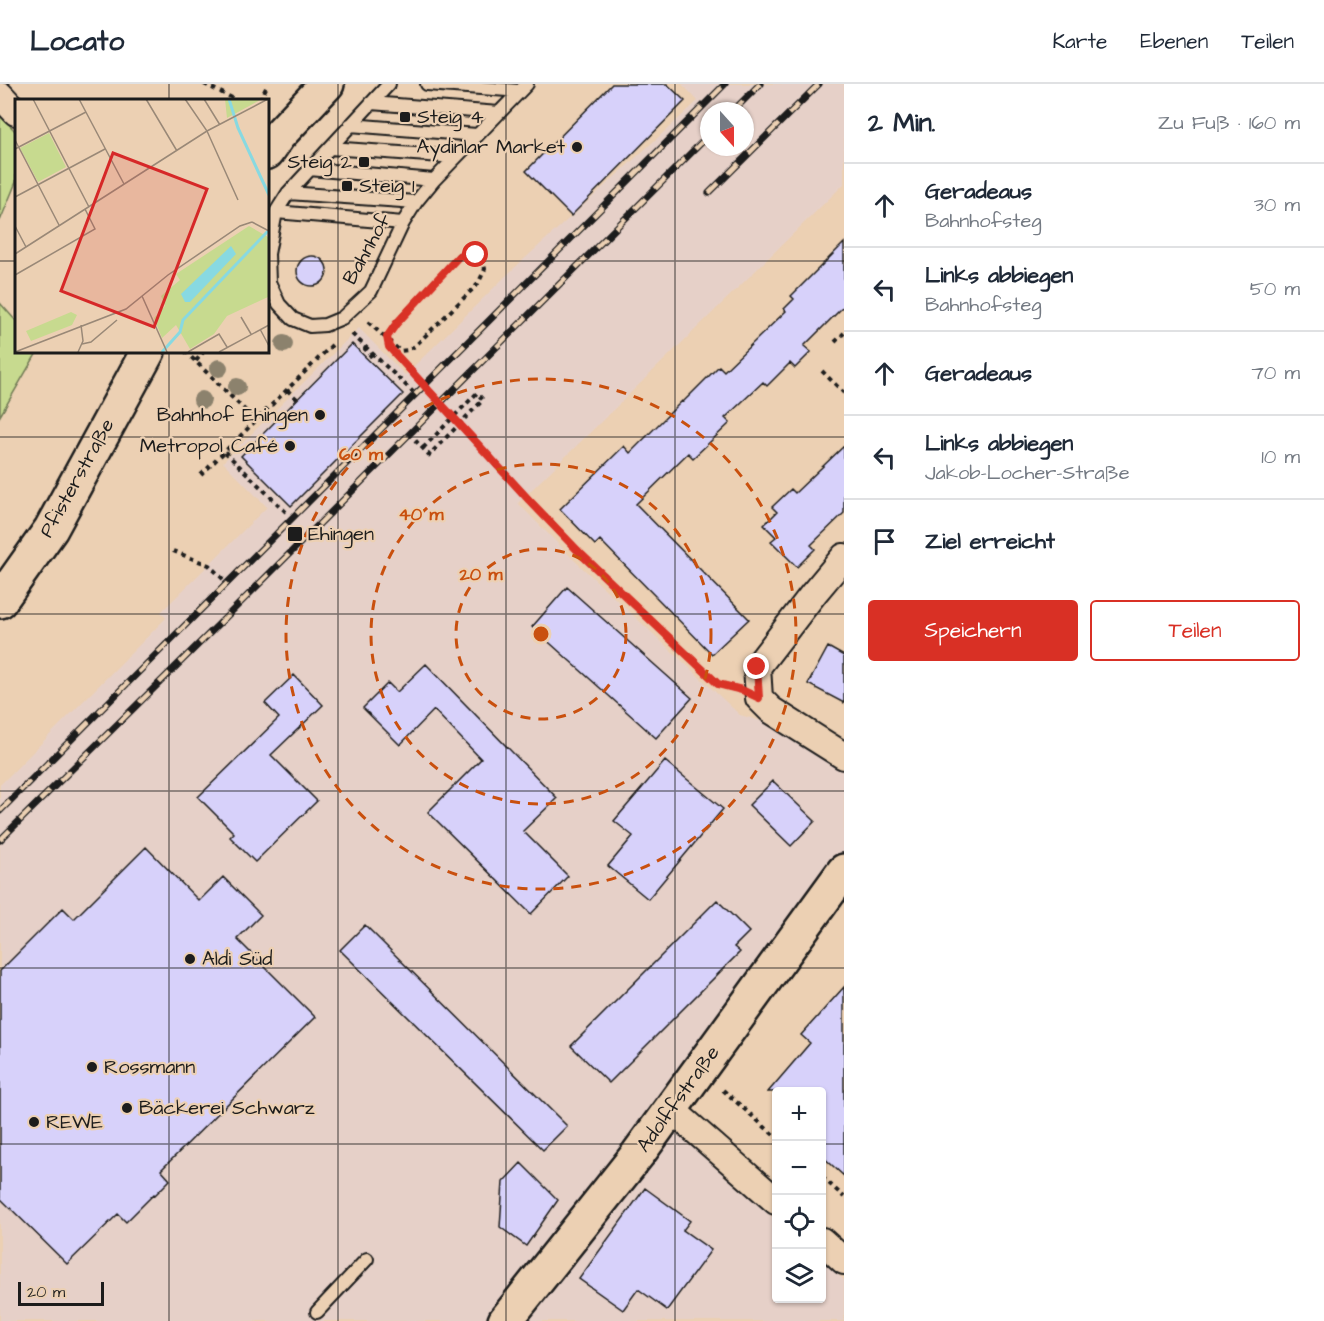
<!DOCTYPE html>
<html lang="de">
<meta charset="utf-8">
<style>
body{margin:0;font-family:"Architects Daughter",sans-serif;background:#f2f2f3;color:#1f2937}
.controls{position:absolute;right:18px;bottom:18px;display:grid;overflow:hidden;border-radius:6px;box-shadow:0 2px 4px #0004}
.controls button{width:54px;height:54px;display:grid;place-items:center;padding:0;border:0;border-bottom:2px solid #e0e1e3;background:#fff;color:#1f2937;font:30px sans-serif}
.compass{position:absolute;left:700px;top:18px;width:54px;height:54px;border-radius:50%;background:#fff;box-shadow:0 2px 4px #0004;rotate:159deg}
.scale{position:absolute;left:18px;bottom:15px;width:86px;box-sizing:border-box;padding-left:6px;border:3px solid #1c1c1c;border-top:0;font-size:16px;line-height:21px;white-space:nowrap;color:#1c1c1c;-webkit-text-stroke:4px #ecd0b3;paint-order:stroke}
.stop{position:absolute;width:18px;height:18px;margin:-14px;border:4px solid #d93025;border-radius:50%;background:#fff}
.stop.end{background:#d93025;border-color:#fff;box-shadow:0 2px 6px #0008}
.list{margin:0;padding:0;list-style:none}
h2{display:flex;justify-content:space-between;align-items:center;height:78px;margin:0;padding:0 24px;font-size:26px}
h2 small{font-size:20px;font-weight:400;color:#747a83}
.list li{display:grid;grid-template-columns:39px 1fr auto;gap:18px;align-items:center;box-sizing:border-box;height:84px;padding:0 24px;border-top:2px solid #e0e1e3}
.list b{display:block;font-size:22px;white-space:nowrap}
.list p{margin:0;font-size:20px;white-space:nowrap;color:#747a83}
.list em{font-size:20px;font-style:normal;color:#747a83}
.actions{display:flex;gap:12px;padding:18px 24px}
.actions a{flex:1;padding:14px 0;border:2px solid #d93025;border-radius:6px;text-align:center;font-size:21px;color:#d93025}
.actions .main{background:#d93025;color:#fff}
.icon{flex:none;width:33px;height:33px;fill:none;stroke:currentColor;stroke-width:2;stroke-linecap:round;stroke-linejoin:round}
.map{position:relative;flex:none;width:844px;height:1237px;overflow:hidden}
header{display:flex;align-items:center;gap:36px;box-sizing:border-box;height:84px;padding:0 30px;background:#fff;border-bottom:2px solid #e0e1e3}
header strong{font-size:28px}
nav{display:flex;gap:33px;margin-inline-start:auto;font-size:21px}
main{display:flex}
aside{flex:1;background:#fff}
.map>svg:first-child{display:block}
.built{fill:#e6d0c8;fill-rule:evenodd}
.green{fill:#c7da8f;stroke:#727b56;stroke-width:1.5}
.building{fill:#d7d1fa;stroke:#1c1c1c;stroke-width:1.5}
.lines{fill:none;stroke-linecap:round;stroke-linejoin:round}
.lane-casing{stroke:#1c1c1c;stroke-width:16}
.street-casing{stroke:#1c1c1c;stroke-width:30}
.secondary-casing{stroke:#1c1c1c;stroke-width:38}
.path{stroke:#1c1c1c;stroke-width:4;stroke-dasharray:4.5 4.5;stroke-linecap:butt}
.lane{stroke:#ecd0b3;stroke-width:12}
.street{stroke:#ecd0b3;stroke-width:26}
.secondary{stroke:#ecd0b3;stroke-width:33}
.rail-casing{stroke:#1c1c1c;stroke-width:7}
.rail{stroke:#ecd0b3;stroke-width:4.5;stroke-dasharray:14;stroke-linecap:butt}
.path-bridge{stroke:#1c1c1c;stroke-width:4;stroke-dasharray:4.5 4.5;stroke-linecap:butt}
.tree{fill:#8c826d}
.route{stroke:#d93025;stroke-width:8}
.grid{fill:none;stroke:#1c1c1c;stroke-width:1.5;stroke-opacity:0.55}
.ring{fill:none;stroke:#c9500e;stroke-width:3;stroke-dasharray:10 8}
.poi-dot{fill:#1c1c1c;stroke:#ecd0b3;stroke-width:2}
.labels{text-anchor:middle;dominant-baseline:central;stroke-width:4.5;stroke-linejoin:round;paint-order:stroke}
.poi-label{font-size:20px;fill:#1c1c1c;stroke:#ecd0b3;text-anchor:start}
.street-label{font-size:20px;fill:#1c1c1c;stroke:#ecd0b3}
.inset-river{fill:none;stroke:#88d9e1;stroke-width:3}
.inset-road{fill:none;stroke:#987;stroke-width:1.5}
.view{fill:#d62828;fill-opacity:0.15;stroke:#d62828;stroke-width:3}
.inset-edge{fill:none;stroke:#1c1c1c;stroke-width:3}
.centre{fill:#c9500e;stroke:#ecd0b3;stroke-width:3}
.ring-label{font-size:18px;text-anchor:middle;font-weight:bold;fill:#c9500e;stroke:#ecd0b3;stroke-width:4.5;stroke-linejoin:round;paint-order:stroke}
</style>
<header>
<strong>Locato</strong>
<nav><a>Karte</a><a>Ebenen</a><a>Teilen</a></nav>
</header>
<main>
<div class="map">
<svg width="844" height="1237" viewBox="0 0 844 1237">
<rect width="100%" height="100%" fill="#ecd0b3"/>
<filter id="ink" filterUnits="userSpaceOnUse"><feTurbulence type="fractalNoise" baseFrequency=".0167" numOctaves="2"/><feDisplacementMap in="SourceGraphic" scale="12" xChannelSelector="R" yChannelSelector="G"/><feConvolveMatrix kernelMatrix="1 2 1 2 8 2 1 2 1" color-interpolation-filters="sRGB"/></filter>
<g filter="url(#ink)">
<!-- built -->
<path class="built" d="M 682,0 L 844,0 L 844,100 L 518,419 L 573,475 L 740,631 L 811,651 L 844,672 L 844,787 L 675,1036 L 677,1050 L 776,1136 L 776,1214 L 822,1214 L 822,1176 L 844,1196 L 844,1237 L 0,1237 L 0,701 L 166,534 L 161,528 L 267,423 L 223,378 L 359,244 L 405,291 L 510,188 L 698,17 ZM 709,27 L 745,27 L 745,63 L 709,63 Z"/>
<!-- green -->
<path class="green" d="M 0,31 L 16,48 L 16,98 L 0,137 Z
M 0,219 L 16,237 L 16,267 L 38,267 L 0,332 Z"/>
<!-- building -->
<path class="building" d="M 612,0 L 667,0 L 685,17 L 571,132 L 526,87 Z
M 844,159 L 844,222 L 804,262 L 811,268 L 795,284 L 790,279 L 767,302 L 763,298 L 725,334 L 730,339 L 693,374 L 688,369 L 636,420 L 749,535 L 712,570 L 600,456 L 595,461 L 560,425 L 624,362 L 630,369 L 682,317 L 683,318 L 719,282 L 724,287 L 786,227 L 784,225 L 794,215 L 791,212 Z
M297 187a15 15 0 1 1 30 0a15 15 0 1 1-30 0Z
M 352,260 L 403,310 L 291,422 L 241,372 Z
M 844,362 L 844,429 L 811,461 L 815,465 L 797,483 L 771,457 L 776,453 L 764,441 L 777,428 L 772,423 L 791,405 L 795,409 Z
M 567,503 L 692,614 L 656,654 L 532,543 Z
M 828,563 L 844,572 L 844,619 L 808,600 Z
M 426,580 L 557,714 L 523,747 L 568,792 L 531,830 L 428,728 L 481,675 L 434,626 L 400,661 L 363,624 L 388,599 L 397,608 Z
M 294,591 L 323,621 L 271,671 L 317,717 L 255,778 L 230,753 L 234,749 L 198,713 L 279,634 L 265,619 Z
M 665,677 L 723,725 L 648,815 L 608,782 L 633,752 L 614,737 Z
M 773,697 L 815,737 L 791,762 L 749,721 Z
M 146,763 L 199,817 L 223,793 L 261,831 L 237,855 L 315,933 L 161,1086 L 170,1096 L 155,1111 L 154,1110 L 126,1138 L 118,1130 L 67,1180 L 0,1114 L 0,887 L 63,824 L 74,835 Z
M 717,816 L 749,848 L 734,863 L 740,868 L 609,999 L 571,962 Z
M 365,841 L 567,1042 L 543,1066 L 340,866 Z
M 844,903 L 844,1092 L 822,1072 L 822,1008 L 768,1008 L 810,959 L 801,951 Z
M 521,1079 L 558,1116 L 526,1162 L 500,1143 L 503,1098 Z
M 645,1104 L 690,1137 L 683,1146 L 711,1166 L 667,1226 L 638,1205 L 623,1226 L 579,1195 Z"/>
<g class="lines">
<defs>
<path id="lane" d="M 389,0 L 288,109 L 276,128 L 268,170 L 269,198 L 279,220 L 293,235 L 310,242 L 325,241 L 342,234 L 371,207 L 403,139 L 416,118 L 434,96 L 527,0
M 427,0 L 520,7
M 371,19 L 499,29
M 350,41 L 477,51
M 330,64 L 456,73
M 309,85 L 434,96
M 288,109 L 416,118
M 276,128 L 403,139
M 317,1228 L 367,1175"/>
<path id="street" d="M 0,11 L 16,28
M 844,473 L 814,509 L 757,583 L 759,614 L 771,626 L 844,672
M 671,1025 L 776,1117
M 822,1157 L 844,1177"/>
<path id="secondary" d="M 267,68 L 278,52 L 327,0
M 0,517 L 51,445 L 148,267
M 505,1237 L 638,1070 L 844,787"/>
</defs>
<!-- lane casing -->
<use href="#lane" class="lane-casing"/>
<!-- street casing -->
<use href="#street" class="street-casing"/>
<!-- secondary casing -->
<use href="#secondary" class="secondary-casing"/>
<!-- path -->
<path class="path" d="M 204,0 L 236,16
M 260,16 L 268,0
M 368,238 L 400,267 L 408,266 L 415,262 L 478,200 L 485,185 L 483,176 L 476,171 L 468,169 L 459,172 L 395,240 L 387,253
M 352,250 L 413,308
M 835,258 L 844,249
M 366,263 L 365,265 L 371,271 L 367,274
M 185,267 L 256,337
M 196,277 L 204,267
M 822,287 L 844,309
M 287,306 L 297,315
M 453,333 L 529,416 L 582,471 L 719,600 L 733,604
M 415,356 L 433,375
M 423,364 L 477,309 L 483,316 L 429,371
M 225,368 L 289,431
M 201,391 L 333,260
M 173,467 L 209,481 L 224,496
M 723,1006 L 776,1053
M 822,1093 L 844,1113"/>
<!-- lane -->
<use href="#lane" class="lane"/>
<!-- street -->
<use href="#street" class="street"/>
<!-- secondary -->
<use href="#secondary" class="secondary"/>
<defs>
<path id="rail" d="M 733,27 L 760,0
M 709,109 L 819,0
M 0,727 L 725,0
M 0,756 L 219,540 L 709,51"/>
</defs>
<!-- rail casing -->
<use href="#rail" class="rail-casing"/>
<!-- rail -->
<use href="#rail" class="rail"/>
<!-- path-bridge -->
<path class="path-bridge" d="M 387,253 L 389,263 L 453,333"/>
</g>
<!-- trees -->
<g class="tree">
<circle cx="284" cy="260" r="9"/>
<circle cx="219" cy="284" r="9"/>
<circle cx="237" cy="303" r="9"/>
<circle cx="202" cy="316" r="9"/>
</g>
</g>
<g class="lines" filter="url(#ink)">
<!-- route -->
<path class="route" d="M 476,171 L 468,169 L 459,172 L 396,240 L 387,253 L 389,263 L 529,416 L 582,471 L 718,600 L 742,606 L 759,614 L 757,583"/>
</g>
<!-- grid -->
<path class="grid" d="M 169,0 L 169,16M 338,0 L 338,1237M 506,0 L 506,1237M 675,0 L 675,1237M 0,177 L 16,177M 267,177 L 844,177M 169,267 L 169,1237M 0,353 L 844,353M 0,530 L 844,530M 0,707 L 844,707M 0,884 L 844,884M 0,1060 L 776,1060M 822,1060 L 844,1060"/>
<!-- distance rings -->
<g class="ring">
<circle cx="541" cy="550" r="85"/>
<circle cx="541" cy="550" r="170"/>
<circle cx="541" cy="550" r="255"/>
</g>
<!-- markers -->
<g class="poi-dot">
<rect x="399" y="27" width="12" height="12" rx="3"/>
<circle cx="577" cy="63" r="6"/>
<rect x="358" y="72" width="12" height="12" rx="3"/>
<rect x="341" y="96" width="12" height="12" rx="3"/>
<circle cx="320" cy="331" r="6"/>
<circle cx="290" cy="362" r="6"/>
<rect x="287" y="442" width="16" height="16" rx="3"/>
<circle cx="190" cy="875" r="6"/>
<circle cx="92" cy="983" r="6"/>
<circle cx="127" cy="1024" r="6"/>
<circle cx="34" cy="1038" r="6"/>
</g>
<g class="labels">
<!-- poi labels -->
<g class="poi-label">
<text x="417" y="33">Steig 4</text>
<text x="565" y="63" text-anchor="end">Aydinlar Market</text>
<text x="352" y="78" text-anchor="end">Steig 2</text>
<text x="359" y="102">Steig 1</text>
<text x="308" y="331" text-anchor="end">Bahnhof Ehingen</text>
<text x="278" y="362" text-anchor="end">Metropol Café</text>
<text x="308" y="450">Ehingen</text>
<text x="202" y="875">Aldi Süd</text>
<text x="104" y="983">Rossmann</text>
<text x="139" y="1024">Bäckerei Schwarz</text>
<text x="46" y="1038">REWE</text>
</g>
<!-- street labels -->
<g class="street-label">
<text transform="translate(367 165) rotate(-61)">Bahnhof</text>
<text transform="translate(77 394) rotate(-61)">Pfisterstraße</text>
<text transform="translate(678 1015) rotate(-54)">Adolffstraße</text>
</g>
</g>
<!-- overview -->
<g transform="translate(15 15)">
<rect width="254" height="254" fill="#ecd0b3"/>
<path d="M 210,0 L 247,0 L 212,19 ZM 34,34 L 51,68 L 23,83 L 5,49 ZM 234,127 L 253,138 L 253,198 L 212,217 L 199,235 L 175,250 L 161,226 L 147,239 L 139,219 L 150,207 L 146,197 L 165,181 L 161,175 ZM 56,213 L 62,216 L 57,226 L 16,242 L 11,232 Z" fill="#c7da8f"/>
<path d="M 216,147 L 221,155 L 175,203 L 170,203 L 166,195 Z" fill="#88d9e1"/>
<path class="inset-river" d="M 214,0 L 223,29 L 254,96M 147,253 L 165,233 L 168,221 L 253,132"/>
<path class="inset-road" d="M 18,0 L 74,108M 64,0 L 109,85M 131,0 L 162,52M 170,0 L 192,32 L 223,101M 189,0 L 205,26M 0,41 L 44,126M 0,50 L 71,13M 0,98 L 90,50M 237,123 L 254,132M 0,127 L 11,148M 0,155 L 192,32 L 253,0M 0,176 L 80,130 L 70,110M 127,197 L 152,253M 226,218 L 236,235M 245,230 L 254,247M 67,245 L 76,243 L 102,221M 0,253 L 111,210 L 153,176 L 225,127 L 237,123M 63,253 L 68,242 L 66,226M 173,253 L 204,235 L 212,248M 204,253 L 254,226"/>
<path class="view" d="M 98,54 L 192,90 L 139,228 L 46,192 Z"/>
<rect width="254" height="254" class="inset-edge"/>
</g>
<circle cx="541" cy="550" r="9" class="centre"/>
<g class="ring-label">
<text x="361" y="376">60 m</text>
<text x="421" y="436">40 m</text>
<text x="481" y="496">20 m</text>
</g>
</svg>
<div class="controls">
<button>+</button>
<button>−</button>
<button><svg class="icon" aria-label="locate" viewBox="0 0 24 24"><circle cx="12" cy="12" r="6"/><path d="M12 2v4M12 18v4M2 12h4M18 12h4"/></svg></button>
<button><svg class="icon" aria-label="layers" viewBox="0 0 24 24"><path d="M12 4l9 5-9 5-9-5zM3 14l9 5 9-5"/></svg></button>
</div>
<svg class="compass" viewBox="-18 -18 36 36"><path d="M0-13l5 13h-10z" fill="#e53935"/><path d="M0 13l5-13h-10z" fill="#747a83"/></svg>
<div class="scale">20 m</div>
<div class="stop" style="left:476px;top:171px"></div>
<div class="stop end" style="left:757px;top:583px"></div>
</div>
<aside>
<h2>2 Min.<small>Zu Fuß · 160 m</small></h2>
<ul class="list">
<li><svg class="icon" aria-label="ahead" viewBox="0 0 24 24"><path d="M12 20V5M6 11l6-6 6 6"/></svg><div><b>Geradeaus</b><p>Bahnhofsteg</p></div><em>30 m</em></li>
<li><svg class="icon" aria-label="left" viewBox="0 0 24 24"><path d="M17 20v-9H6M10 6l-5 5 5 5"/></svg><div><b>Links abbiegen</b><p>Bahnhofsteg</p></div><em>50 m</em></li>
<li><svg class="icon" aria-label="ahead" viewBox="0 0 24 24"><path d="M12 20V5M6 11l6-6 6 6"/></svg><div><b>Geradeaus</b></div><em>70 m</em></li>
<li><svg class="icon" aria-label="left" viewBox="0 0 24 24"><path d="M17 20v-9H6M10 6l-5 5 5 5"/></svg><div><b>Links abbiegen</b><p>Jakob-Locher-Straße</p></div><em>10 m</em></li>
<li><svg class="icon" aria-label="arrive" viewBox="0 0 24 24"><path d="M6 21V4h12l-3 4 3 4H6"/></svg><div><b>Ziel erreicht</b></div></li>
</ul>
<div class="actions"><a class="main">Speichern</a><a>Teilen</a></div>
</aside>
</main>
